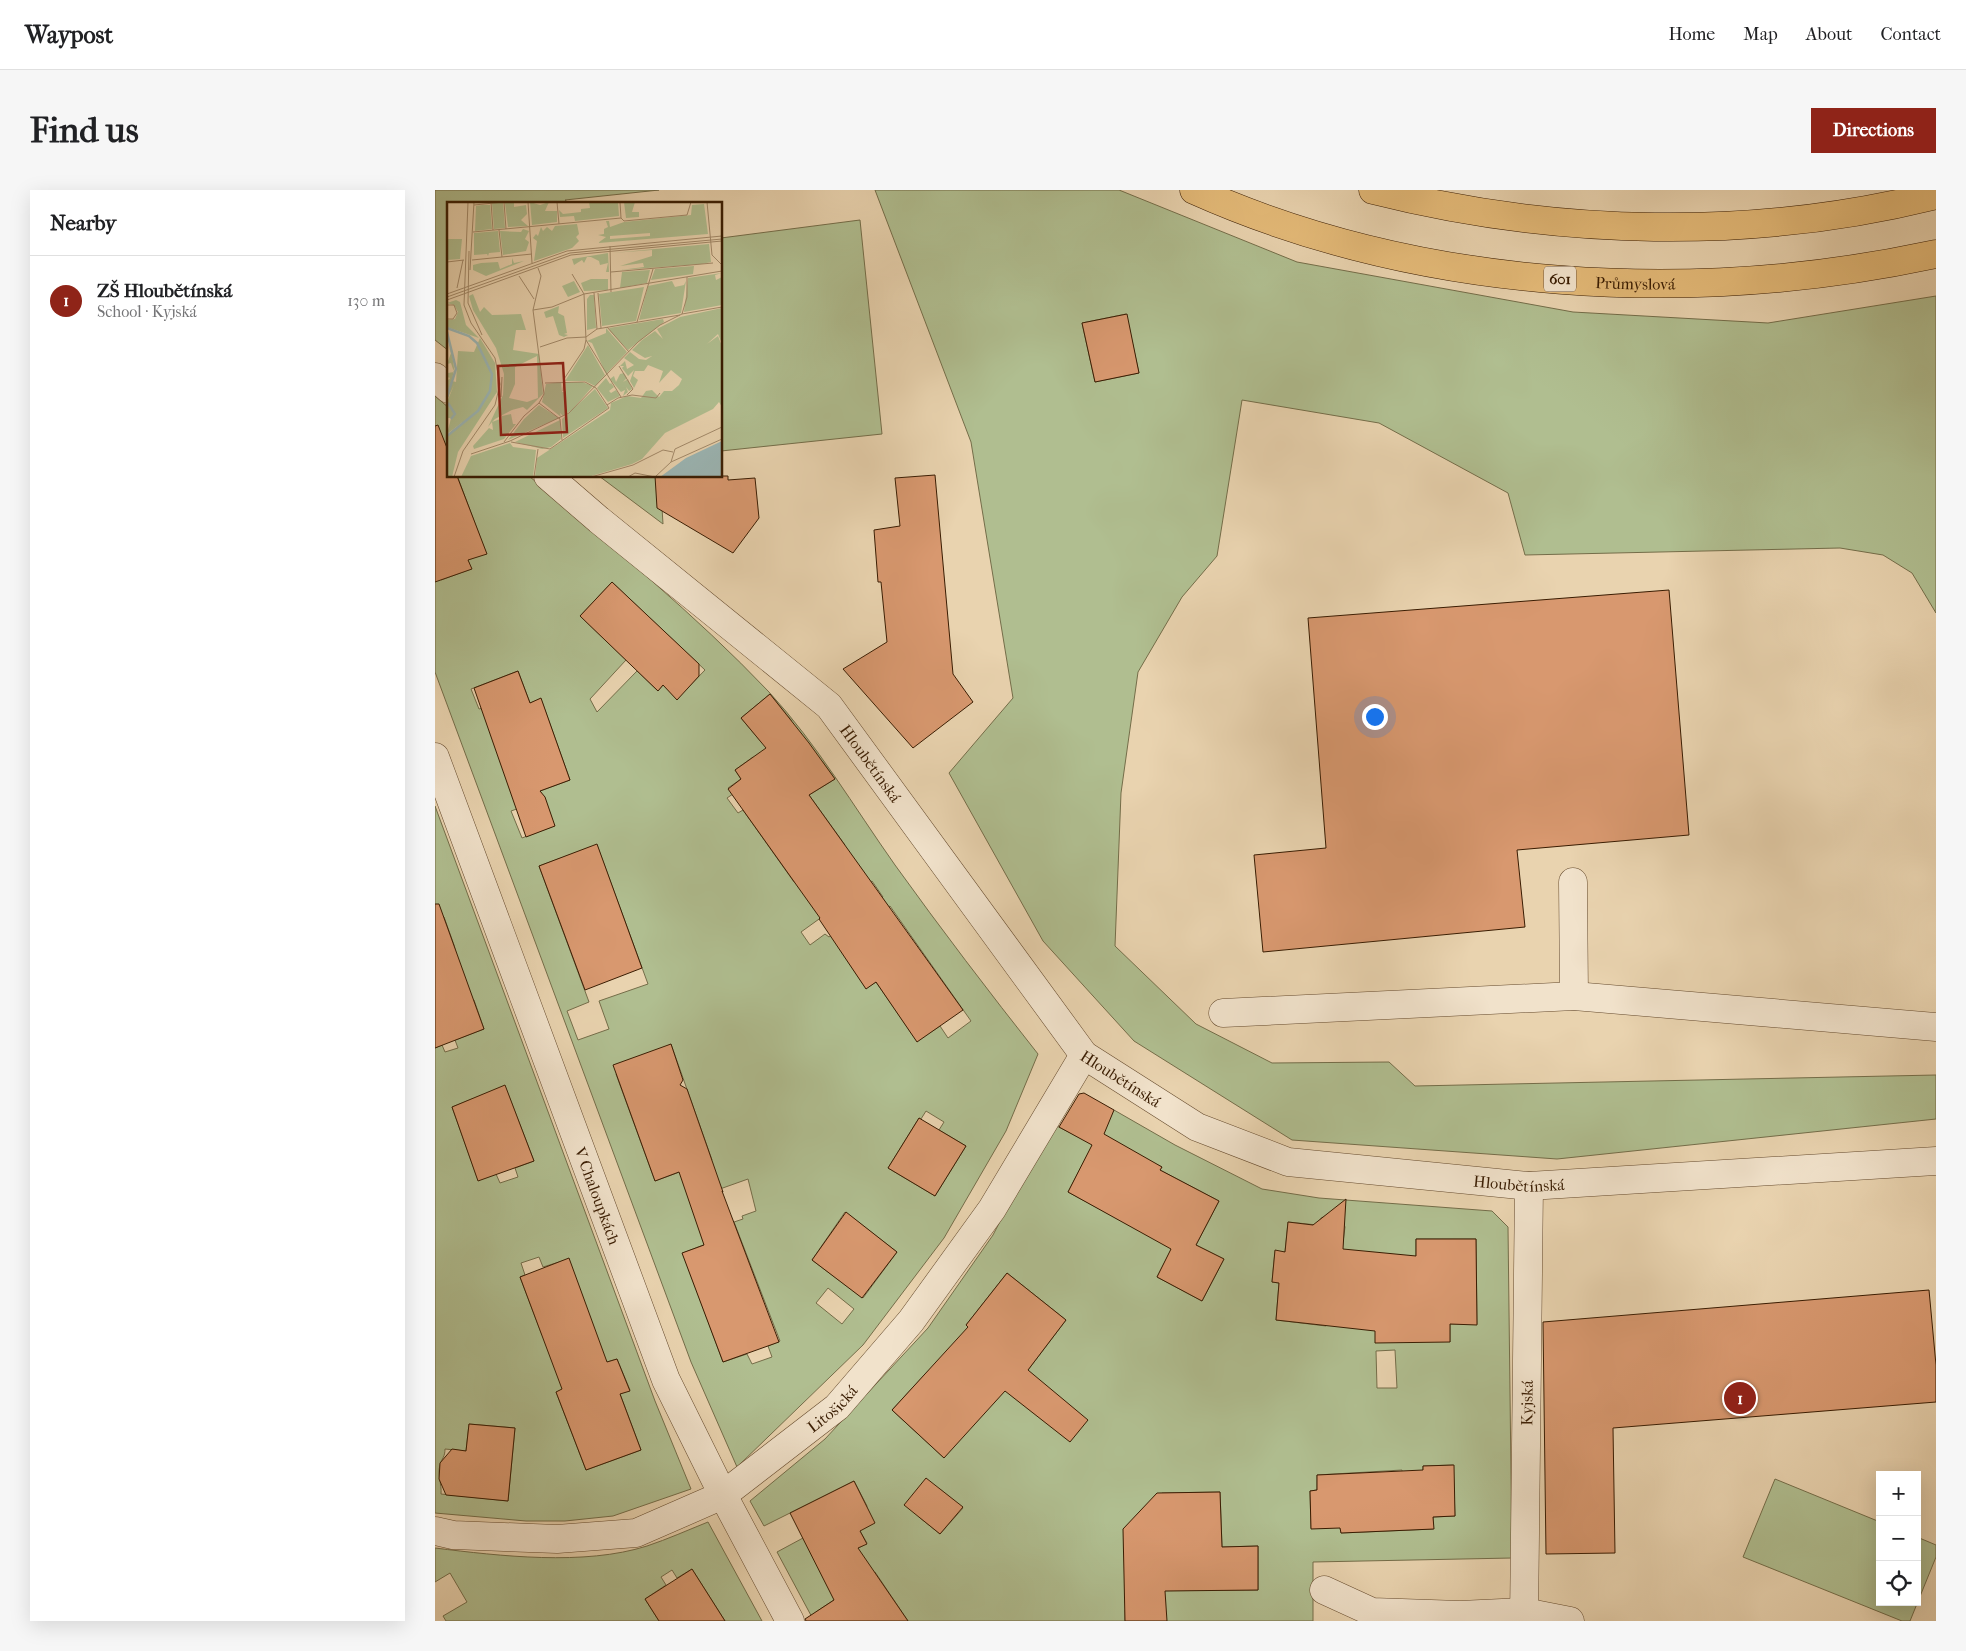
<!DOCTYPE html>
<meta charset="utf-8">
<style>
body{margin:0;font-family:"IM FELL French Canon",serif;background:#f6f6f6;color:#202124}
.controls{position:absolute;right:15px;bottom:15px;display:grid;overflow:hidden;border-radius:0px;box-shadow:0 5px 20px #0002}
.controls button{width:45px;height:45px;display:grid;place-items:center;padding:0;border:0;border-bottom:1px solid #e0e0e0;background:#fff;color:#202124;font:25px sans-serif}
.you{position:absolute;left:939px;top:526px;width:18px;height:18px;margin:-12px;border:4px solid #fff;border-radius:50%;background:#1a73e8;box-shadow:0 0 0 8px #1a73e833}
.badge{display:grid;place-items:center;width:32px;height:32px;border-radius:50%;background:#8f2418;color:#fff;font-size:16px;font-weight:700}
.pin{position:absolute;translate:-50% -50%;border:2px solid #fff;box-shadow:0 1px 5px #0006}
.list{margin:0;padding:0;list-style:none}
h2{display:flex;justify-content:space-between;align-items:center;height:65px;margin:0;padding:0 20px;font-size:21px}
h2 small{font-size:16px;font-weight:400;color:#757577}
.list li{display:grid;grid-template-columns:32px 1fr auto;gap:15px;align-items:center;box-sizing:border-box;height:90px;padding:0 20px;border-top:1px solid #e0e0e0}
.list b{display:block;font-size:19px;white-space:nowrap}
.list p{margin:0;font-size:16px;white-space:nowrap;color:#757577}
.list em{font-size:16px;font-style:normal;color:#757577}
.icon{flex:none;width:28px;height:28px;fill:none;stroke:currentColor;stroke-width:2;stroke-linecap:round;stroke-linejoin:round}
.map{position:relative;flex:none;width:1501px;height:1431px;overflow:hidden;border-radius:0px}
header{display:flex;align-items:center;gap:30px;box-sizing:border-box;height:70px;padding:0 25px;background:#fff;border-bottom:1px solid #e0e0e0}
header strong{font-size:24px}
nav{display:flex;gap:28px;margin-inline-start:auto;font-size:18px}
.intro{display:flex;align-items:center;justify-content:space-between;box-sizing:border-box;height:120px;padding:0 30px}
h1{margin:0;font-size:35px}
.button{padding:12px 22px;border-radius:0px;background:#8f2418;color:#fff;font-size:18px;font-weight:700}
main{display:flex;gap:30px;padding:0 30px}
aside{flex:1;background:#fff;border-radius:0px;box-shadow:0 5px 20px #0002}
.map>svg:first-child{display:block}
.green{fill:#b0be90;stroke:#746d49;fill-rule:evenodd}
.building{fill:#d8986f;stroke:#391c02}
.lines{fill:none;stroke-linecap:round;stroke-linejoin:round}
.minor-casing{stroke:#654a2d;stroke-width:29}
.major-casing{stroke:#391c02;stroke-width:29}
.minor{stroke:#f1e2cb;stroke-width:28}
.major{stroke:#e4ba78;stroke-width:28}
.labels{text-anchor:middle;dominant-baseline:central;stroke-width:4;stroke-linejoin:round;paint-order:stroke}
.shield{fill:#f1e2cb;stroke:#70573e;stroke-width:1}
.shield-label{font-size:15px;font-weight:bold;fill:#391c02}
.street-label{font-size:16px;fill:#391c02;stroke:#f1e2cb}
.inset-river{fill:none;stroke:#9bb6b5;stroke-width:2.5}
.inset-road{fill:none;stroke:#a38a6a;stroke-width:1}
.view{fill:#8f2418;fill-opacity:0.15;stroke:#8f2418;stroke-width:2.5}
.inset-edge{fill:none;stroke:#391c02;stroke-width:2.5}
</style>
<header>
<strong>Waypost</strong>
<nav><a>Home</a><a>Map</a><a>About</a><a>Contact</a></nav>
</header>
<div class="intro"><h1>Find us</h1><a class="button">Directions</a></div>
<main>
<aside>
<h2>Nearby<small></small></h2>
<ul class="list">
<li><span class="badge">1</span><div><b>ZŠ Hloubětínská</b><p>School · Kyjská</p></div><em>130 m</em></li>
</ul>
</aside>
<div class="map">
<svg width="1501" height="1431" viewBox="0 0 1501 1431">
<rect width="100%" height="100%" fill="#e9d3af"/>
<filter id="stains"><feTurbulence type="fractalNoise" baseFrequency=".004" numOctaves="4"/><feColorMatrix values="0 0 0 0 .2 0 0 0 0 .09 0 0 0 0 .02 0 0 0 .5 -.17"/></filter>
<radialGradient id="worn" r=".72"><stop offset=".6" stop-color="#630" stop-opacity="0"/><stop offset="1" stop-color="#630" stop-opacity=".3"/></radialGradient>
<!-- green -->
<path class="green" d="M 0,0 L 224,0 L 130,10 L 135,14 L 14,14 L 14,161 L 0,150 Z
M 440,0 L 684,0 L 862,72 L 1138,122 L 1333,133 L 1501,106 L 1501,423 L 1477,383 L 1448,365 L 1405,358 L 1090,365 L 1073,303 L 944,233 L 807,210 L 782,366 L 747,407 L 703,482 L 686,603 L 680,756 L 761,834 L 837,873 L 954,872 L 980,896 L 1501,885 L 1501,929 L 1122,969 L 857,950 L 699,851 L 608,751 L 514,583 L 578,508 L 536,252 ZM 691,124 L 704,183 L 660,192 L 647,133 Z
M 425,30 L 447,244 L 286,261 L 286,48 Z
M 0,206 L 14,218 L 14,286 L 94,286 C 176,356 260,424 334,502 C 382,554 419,617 460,675 C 506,739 554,802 603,864 L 571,941 L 509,1048 L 428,1155 L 302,1277 L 256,1172 L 0,482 L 0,382 L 3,381 L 6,390 L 36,379 L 33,370 L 51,363 L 23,288 L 0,296 ZM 177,392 L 270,480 L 242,509 L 228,495 L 223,501 L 202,481 L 162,522 L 155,509 L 191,470 L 145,426 ZM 83,481 L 95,513 L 106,509 L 135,590 L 105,601 L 106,603 L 48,518 L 44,519 L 36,499 ZM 335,504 L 357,531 L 327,553 L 306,528 ZM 318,567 L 362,587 L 387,571 L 400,589 L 374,605 L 410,655 L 359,692 L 308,620 L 303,623 L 292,608 L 298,604 L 293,598 L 306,589 L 300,580 ZM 110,609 L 119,636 L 87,648 L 76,621 ZM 162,655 L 213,794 L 164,811 L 174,839 L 143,850 L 132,821 L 154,812 L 104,676 ZM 437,691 L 448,707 L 394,747 L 390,744 L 375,755 L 366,742 ZM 455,716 L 536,831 L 513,848 L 505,836 L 482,851 L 441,792 L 431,798 L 414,773 L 423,767 L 411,749 ZM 236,854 L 277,970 L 220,991 L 181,884 ZM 491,921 L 509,932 L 504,940 L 531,956 L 500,1006 L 453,978 L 484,928 L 486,929 ZM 313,989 L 321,1021 L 307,1026 L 308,1029 L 299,1032 L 345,1151 L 333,1156 L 337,1167 L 317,1174 L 312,1164 L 288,1172 L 248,1063 L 281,1050 L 254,1010 ZM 410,1022 L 462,1062 L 428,1108 L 377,1070 ZM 393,1098 L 419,1119 L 407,1134 L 381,1113 Z
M 164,286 L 225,286 L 228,334 Z
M 0,616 L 220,1211 L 256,1299 L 178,1326 L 130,1331 L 91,1331 L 0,1323 L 0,858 L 7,855 L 10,862 L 23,858 L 20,850 L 49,839 L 39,810 L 33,811 L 19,755 L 9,727 L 0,730 ZM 70,896 L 99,971 L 80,978 L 83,987 L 65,993 L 61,984 L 43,990 L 17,917 ZM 104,1067 L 108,1077 L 134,1069 L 107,1145 L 85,1087 L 90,1085 L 86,1073 ZM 182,1169 L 195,1200 L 185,1204 L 206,1260 L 151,1280 L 121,1202 L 176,1182 L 172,1172 ZM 34,1234 L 80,1238 L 73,1311 L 6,1304 C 7,1294 2,1285 5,1275 C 7,1268 10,1267 10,1259 L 31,1261 Z
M 679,920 L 740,955 L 827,999 L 884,1008 L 1057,1021 L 1073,1037 L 1077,1368 L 878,1372 L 878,1431 L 732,1431 L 690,1420 L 690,1431 L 473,1431 L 440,1382 L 381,1422 L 379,1431 L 342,1362 L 368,1348 L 422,1359 L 432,1353 L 425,1341 L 432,1316 L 419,1291 L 329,1336 L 315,1311 L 390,1249 L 493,1138 L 558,1045 L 616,933 L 653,952 ZM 662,947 L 727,977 L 725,980 L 784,1011 L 761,1055 L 789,1069 L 767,1111 L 722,1087 L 737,1058 L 633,1002 ZM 890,1026 L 908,1032 L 910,1037 L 904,1083 L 896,1099 L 891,1136 L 841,1130 L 844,1093 L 837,1092 L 840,1061 L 850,1062 L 853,1032 L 882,1035 L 886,1028 ZM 981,1049 L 1041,1049 L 1042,1134 L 1015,1134 L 1015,1152 L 981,1082 ZM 572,1083 L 631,1130 L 593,1180 L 531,1135 ZM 960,1160 L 962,1198 L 942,1198 L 941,1161 ZM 494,1180 L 509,1268 L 457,1220 ZM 1018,1275 L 1020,1326 L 998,1327 L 998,1339 L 906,1343 L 905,1337 L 876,1338 L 875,1301 L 882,1300 L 882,1285 L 967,1280 L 967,1286 L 988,1286 L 988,1276 ZM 506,1300 L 528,1318 L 505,1344 L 484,1327 ZM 785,1302 L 787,1357 L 823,1356 L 823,1400 L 690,1401 L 727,1303 Z
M 1340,1289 L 1445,1332 L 1445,1412 L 1482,1412 L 1482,1347 L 1501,1355 L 1501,1367 L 1475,1431 L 1467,1431 L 1308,1367 Z
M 273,1332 L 327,1431 L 290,1431 L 257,1379 L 242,1388 L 237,1380 L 226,1387 L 231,1395 L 210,1409 L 224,1431 L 11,1431 L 8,1426 L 32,1412 L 15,1383 L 0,1392 L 0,1358 C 65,1366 149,1376 212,1356 C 233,1349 253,1340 273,1332 Z"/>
<!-- building -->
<path class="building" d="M 692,124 L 704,183 L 660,192 L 647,133 Z
M 3,235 L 14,263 L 14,286 L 22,286 L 52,364 L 33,370 L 37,379 L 0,392 L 0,236 Z
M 500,285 L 518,484 L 538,512 L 478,558 L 408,479 L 452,452 L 446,392 L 443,392 L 439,340 L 465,336 L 460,288 Z
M 220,286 L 293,286 L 293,290 L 320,288 L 324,328 L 298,363 L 222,318 Z
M 177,392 L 264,474 L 264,486 L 242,510 L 228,495 L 223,501 L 145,426 Z
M 1234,400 L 1254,645 L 1082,660 L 1090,737 L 828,762 L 819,665 L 891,658 L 873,428 Z
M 83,481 L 95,513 L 106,508 L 135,590 L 105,601 L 110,607 L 120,636 L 91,647 L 39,498 Z
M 335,504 L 374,553 L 400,589 L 374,605 L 528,820 L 482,852 L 441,792 L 431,799 L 384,729 L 385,728 L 293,599 L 306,589 L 300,580 L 331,558 L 306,528 Z
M 162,654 L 207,778 L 150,800 L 104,676 Z
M 0,714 L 4,714 L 49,839 L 0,858 Z
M 236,854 L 248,890 L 245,895 L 252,899 L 288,1002 L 287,1001 L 344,1152 L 288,1172 L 247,1063 L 269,1055 L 244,982 L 220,991 L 178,875 Z
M 70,895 L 99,971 L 43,991 L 17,917 Z
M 649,903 L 679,920 L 669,944 L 727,977 L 725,980 L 784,1011 L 761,1055 L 789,1069 L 767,1111 L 722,1087 L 736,1059 L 633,1002 L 657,955 L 624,937 L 644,904 Z
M 484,928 L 531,956 L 500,1006 L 453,978 Z
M 911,1009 L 908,1059 L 981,1066 L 981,1049 L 1041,1049 L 1042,1135 L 1015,1134 L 1015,1152 L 940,1153 L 940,1141 L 841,1130 L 844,1093 L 837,1092 L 840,1060 L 850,1062 L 853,1032 L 878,1035 Z
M 411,1022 L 462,1062 L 427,1108 L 377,1070 Z
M 134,1068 L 172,1172 L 182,1169 L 195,1201 L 185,1204 L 206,1260 L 151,1280 L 121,1202 L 127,1199 L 85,1087 Z
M 572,1083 L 631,1130 L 593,1180 L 653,1230 L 635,1252 L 570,1201 L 509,1268 L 457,1220 L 533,1137 L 531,1135 Z
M 1494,1100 L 1501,1175 L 1501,1212 L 1178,1238 L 1180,1363 L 1111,1364 L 1108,1132 Z
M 34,1234 L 80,1238 L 73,1311 L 11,1305 L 4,1289 L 5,1273 L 17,1259 L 31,1261 Z
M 1019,1275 L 1020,1326 L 998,1327 L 999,1339 L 906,1343 L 905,1338 L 876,1339 L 875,1301 L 882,1300 L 882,1285 L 988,1280 L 988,1276 Z
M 491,1288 L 528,1317 L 505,1344 L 469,1315 Z
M 419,1291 L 440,1333 L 425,1341 L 432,1354 L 423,1358 L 473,1431 L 371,1431 L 370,1429 L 399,1410 L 355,1323 Z
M 785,1302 L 787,1357 L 823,1356 L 823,1400 L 730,1401 L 732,1431 L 690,1431 L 688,1339 L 722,1303 Z
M 257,1379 L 290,1431 L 224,1431 L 210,1409 Z"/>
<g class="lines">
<defs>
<g id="minor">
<path d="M 0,187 L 14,199"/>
<path id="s1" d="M 113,286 L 164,330 L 394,516 L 649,865 L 762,937 L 853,972 L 1094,996 L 1501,971"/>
<path id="s2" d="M 0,567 L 231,1190 L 288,1305 L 355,1431"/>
<path d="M 1138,692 L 1139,806"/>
<path d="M 788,823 L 1139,806 L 1501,837"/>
<path id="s3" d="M 0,1341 L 18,1345 L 122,1349 L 201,1343 L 288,1305 L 402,1217 L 476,1131 L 557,1019 L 649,865"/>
<path d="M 889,1400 L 937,1422 L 1025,1425 L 1089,1422 L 1135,1431"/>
<path id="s4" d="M 1089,1431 L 1094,996"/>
</g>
<g id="major">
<path id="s5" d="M 759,0 C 987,102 1259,116 1501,64"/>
<path d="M 938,0 C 1120,46 1318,51 1501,5"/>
</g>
</defs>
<!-- minor casing -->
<use href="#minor" class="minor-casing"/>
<!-- major casing -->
<use href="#major" class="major-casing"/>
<!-- minor -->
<use href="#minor" class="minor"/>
<!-- major -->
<use href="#major" class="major"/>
</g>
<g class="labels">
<!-- shield labels -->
<rect class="shield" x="1109" y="76.5" width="32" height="25" rx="4"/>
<g class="shield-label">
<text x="1125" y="89">601</text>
</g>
<!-- street labels -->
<g class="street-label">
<text stroke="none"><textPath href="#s5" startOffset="454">Průmyslová</textPath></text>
<text stroke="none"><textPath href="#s1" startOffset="434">Hloubětínská</textPath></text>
<text stroke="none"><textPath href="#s1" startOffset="839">Hloubětínská</textPath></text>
<text stroke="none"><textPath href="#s1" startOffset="1259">Hloubětínská</textPath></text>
<text stroke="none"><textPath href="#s2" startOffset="468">V Chaloupkách</textPath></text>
<text stroke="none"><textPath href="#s4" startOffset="218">Kyjská</textPath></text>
<text stroke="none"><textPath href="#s3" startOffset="436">Litošická</textPath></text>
</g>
</g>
<!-- overview -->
<g transform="translate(12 12)">
<rect width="275" height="275" fill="#e9d3af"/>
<path d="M 56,0 L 58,26 L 47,27 L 45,1 ZM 67,0 L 67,5 L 79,3 L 80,12 L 74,18 L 81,24 L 61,25 L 58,1 ZM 83,0 L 93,3 L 102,0 L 98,9 L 110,9 L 110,20 L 85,23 ZM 142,0 L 171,0 L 172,14 L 128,19 L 127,14 L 113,15 L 112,8 L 116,12 L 134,10 L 134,7 L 143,6 ZM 177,0 L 188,0 L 185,10 L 192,10 L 192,15 L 179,16 ZM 257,2 L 261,32 L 151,41 L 159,35 L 151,33 L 157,32 L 157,27 L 161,25 L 159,19 L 162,19 L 163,25 L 177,20 L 244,13 L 245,3 ZM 203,31 L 203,34 L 163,37 L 163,34 ZM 35,3 L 43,3 L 45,27 L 28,29 L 29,4 ZM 130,22 L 132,32 L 129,35 L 132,39 L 125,46 L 87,59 L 90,39 L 86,36 L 89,32 L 91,34 L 94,25 L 96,29 L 100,25 L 105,29 L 108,24 ZM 76,27 L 82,29 L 78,37 L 82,40 L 79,49 L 56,53 L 53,29 L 74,30 ZM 51,29 L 53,50 L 42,51 L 41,54 L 40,52 L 27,53 L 27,31 ZM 0,37 L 15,37 L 13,57 L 0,58 ZM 262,42 L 264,60 L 255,62 L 173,68 L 197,65 L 196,61 L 173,64 L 205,54 L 205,48 L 165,51 ZM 161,51 L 162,70 L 159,70 L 161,61 L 153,63 L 152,59 L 144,55 L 140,55 L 137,61 L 135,58 L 127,63 L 125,57 ZM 65,56 L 67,61 L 77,59 L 39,74 L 26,68 L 26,63 L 34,61 L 51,60 L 53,67 L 65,62 ZM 247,64 L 246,72 L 204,78 L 208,67 ZM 203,68 L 200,81 L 173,86 L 175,70 ZM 275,71 L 268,73 L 269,78 L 275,75 L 275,103 L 237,110 L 241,76 ZM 144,77 L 161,77 L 161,88 L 137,89 L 134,81 ZM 127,79 L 133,90 L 121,95 L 115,84 ZM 225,79 L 228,85 L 237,83 L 239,79 L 234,111 L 192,118 L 201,84 ZM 197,85 L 189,119 L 155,124 L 152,92 ZM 26,92 L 33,110 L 37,105 L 45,113 L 74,112 L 79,128 L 69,128 L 66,148 L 92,152 L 96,192 L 80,208 L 76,205 L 65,208 L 48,217 L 45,220 L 53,217 L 55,226 L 55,214 L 64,212 L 66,222 L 69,222 L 57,237 L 27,247 L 26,244 L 42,226 L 46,228 L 45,220 L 41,225 L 56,193 L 57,172 L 49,146 L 26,108 L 22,94 ZM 90,154 L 91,196 L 80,200 L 62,196 L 68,182 L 68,165 ZM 143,93 L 147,93 L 149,126 L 140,128 L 140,97 ZM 9,98 L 13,100 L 19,123 L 32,136 L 0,125 L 0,118 L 8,117 L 11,110 L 7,103 L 0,101 ZM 112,104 L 111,111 L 117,114 L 120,131 L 117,132 L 121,133 L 117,135 L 112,133 L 106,114 L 99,116 L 97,110 ZM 275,106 L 275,142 L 271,132 L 260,142 L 271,134 L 275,144 L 275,205 L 272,200 L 266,207 L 218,231 L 195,257 L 185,262 L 141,275 L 88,275 L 90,256 L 163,208 L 164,201 L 180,194 L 194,196 L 199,189 L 205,188 L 212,195 L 217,189 L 225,189 L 232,183 L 235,177 L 224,168 L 212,181 L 216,169 L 201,163 L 197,169 L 188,169 L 186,174 L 191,178 L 187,186 L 183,179 L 187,168 L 181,174 L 175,166 L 177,164 L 173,164 L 178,159 L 180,167 L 187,163 L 177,156 L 183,150 L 192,157 L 199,158 L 205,154 L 198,156 L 185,148 L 195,138 L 208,129 L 216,137 L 210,127 L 233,115 ZM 216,117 L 217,120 L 181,148 L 163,129 L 162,126 ZM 159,126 L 180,150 L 159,172 L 145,141 L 140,139 L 159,131 ZM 33,136 L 48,161 L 50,190 L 11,250 L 5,275 L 0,275 L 0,235 L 17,219 L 0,232 L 4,216 L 0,216 L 0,200 L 7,183 L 0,198 L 0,179 L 3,176 L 0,175 L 0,164 L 1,171 L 7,170 L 4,161 L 0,162 L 4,151 L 0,141 L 5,152 L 7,166 L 5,179 L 9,180 L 11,149 L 27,150 ZM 141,143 L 158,173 L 148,184 L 138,179 L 118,179 ZM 177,171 L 180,176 L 176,180 L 181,177 L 185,187 L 182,189 L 179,185 L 181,190 L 176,194 L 178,188 L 174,190 L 163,177 L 167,174 L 169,180 L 173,172 ZM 159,176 L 163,182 L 160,185 L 164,181 L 167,185 L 162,189 L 164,191 L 169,188 L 173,194 L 161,200 L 150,186 ZM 114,180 L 115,190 L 119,189 L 118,180 L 135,180 L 146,184 L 125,208 L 116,214 L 113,211 L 114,215 L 95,200 L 99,182 ZM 148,187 L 161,206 L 116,236 L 115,217 ZM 92,203 L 112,216 L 61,238 L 77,217 ZM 113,218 L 114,237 L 104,245 L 95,247 L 68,240 ZM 63,241 L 66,245 L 89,248 L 86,275 L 14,275 L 24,254 Z" fill="#b0be90" fill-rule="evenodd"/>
<path d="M 275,239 L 275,275 L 213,275 L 239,256 Z" fill="#9bb6b5"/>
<path class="inset-river" d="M 0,126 L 22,134 L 30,141 L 45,172 L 43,189 L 31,209 L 0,234M 0,130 L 9,167 L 0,195M 1,201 L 8,212 L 4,217"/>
<path class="inset-road" d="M 44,0 L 46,28M 57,0 L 59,27M 81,0 L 85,61M 110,0 L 112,22M 173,0 L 174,16M 260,0 L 265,53 L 275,63M 27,3 L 57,0M 174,16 L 177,19 L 240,13 L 244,0M 52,28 L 55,55M 26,30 L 174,16M 163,44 L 164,90M 22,49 L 21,101 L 35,133M 25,58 L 85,52M 0,60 L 17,58M 23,68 L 27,0M 164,70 L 266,61M 72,74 L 87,97M 10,86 L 16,58M 147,91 L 150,127M 151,91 L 154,126M 0,92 L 120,49 L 275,34M 0,95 L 123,51 L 275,37M 0,98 L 124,53 L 275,39M 0,103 L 7,103 L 10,111 L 6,117 L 0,117M 86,108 L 105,105 L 137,92 L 275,69M 235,112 L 240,95 L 240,75M 190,120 L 206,67M 160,125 L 182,150M 139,138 L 174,195M 93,145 L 120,136 L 139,135 L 150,127 L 233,113M 172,164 L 186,187 L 180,193M 98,181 L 138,180 L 149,186 L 160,203M 116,189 L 117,177 L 137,147 L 139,138 L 137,92 L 125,72M 54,195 L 55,175M 92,201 L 113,217 L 115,238M 57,240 L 77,214 L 92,201 L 97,192 L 86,108 L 94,74 L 91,66M 64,240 L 103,247 L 162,206 L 160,203 L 171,196 L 185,193 L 209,196 L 213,191M 24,252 L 63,239 L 122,211 L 191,140 L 213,123 L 235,112 L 275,105M 224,260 L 275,237M 7,275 L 16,249 L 48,203 L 53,182 L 48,156 L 24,121 L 17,103 L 21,0M 87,275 L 91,247M 144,275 L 186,263 L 216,248 L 226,250M 181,275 L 188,271 L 208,275M 208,275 L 224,260 L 228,247 L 275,225"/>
<path class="view" d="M 116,161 L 120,230 L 54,233 L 51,164 Z"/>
<rect width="275" height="275" class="inset-edge"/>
</g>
<rect width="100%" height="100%" filter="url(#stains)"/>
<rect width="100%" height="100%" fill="url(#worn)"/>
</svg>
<div class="controls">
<button>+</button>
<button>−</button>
<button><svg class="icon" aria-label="locate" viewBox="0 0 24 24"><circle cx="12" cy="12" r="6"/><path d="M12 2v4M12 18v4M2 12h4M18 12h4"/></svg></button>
</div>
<div class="you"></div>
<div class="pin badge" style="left:1305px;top:1208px">1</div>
</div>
</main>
